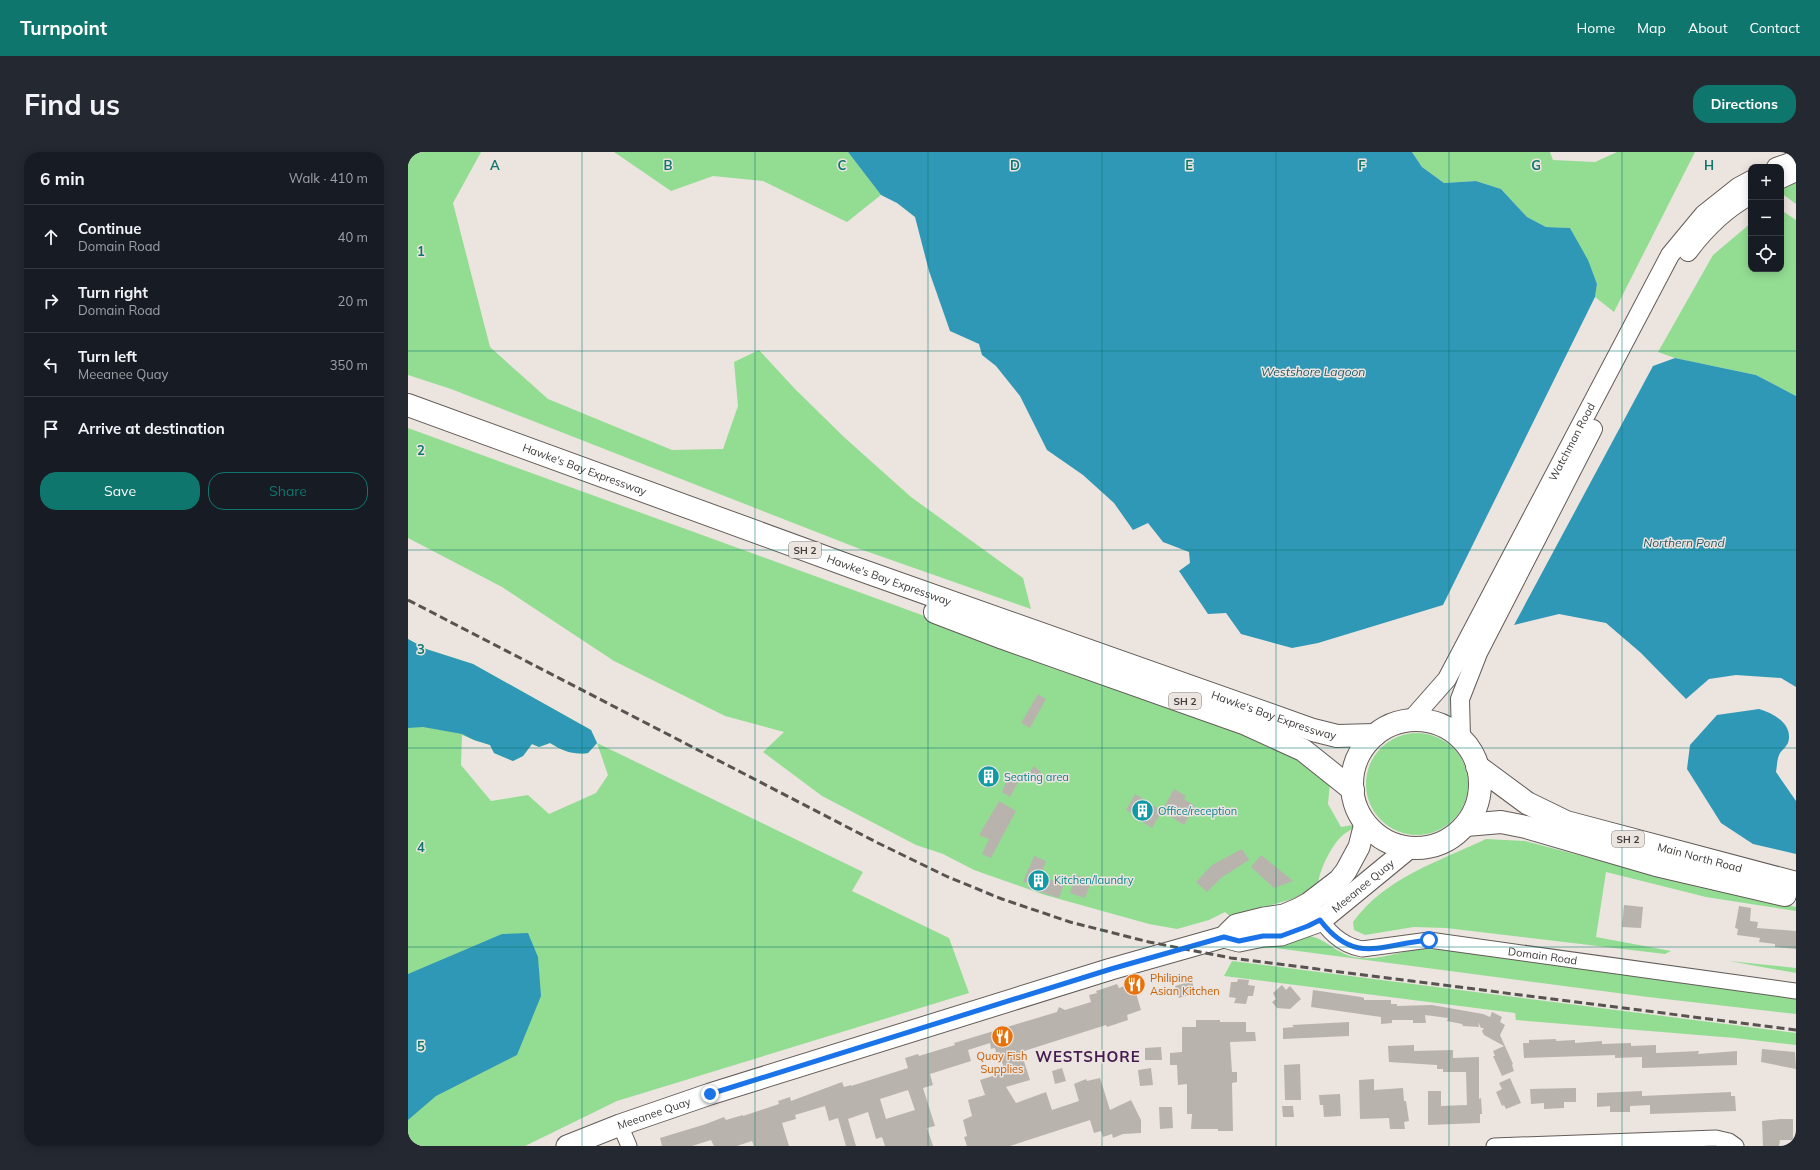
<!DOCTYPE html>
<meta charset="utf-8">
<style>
body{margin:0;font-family:Mulish,sans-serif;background:#242831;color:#f1f3f6}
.controls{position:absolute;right:12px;top:12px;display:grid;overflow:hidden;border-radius:8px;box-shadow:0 2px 10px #0003}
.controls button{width:36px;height:36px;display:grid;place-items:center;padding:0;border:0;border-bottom:1px solid #363941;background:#171b24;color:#f1f3f6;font:20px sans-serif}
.stop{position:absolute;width:12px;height:12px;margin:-9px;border:3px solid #1a73e8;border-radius:50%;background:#fff}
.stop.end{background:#1a73e8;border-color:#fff;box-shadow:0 1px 4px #0008}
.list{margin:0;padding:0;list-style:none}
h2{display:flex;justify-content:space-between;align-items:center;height:52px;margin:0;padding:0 16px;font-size:17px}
h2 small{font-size:13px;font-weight:400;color:#9ea1a6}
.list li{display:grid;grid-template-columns:26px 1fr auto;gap:12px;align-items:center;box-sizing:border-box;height:64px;padding:0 16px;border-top:1px solid #363941}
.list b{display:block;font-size:15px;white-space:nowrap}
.list p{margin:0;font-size:13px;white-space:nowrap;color:#9ea1a6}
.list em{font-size:13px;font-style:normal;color:#9ea1a6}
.actions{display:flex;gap:8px;padding:12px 16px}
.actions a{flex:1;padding:9px 0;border:1px solid #0f766e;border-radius:16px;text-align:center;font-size:14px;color:#0f766e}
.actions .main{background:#0f766e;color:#fff}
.icon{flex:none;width:22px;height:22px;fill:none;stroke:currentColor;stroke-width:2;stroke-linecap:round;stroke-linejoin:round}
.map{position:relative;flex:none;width:1388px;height:994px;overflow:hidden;border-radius:16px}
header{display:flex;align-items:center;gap:24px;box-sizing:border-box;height:56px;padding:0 20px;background:#0f766e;color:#fff}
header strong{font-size:19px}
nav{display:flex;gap:22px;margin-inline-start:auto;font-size:14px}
.intro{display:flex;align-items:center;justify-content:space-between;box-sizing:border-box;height:96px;padding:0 24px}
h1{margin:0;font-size:28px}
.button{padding:10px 18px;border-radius:16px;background:#0f766e;color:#fff;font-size:14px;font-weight:700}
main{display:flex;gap:24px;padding:0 24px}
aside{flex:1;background:#171b24;border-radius:16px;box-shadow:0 2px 10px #0003}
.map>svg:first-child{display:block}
.green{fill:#93dd93;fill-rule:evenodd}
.water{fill:#2f98b6}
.building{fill:#b8b3ad;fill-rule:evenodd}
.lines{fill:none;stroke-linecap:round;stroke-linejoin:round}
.minor-casing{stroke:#635c58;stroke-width:17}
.tertiary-casing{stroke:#635c58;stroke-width:20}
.secondary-casing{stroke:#635c58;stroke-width:23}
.trunk-casing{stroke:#635c58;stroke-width:24}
.minor{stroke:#fff;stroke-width:15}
.tertiary{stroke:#fff;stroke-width:18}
.secondary{stroke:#fff;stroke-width:21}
.trunk{stroke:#fff;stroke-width:22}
.rail{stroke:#575350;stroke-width:3;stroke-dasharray:8 4;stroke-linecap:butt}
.route{stroke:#1a73e8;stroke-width:5}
.grid{fill:none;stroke:#0f766e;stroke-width:1;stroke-opacity:0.55}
.labels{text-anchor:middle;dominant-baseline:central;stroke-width:3;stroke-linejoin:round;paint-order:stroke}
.shield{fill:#ece4df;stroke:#736e6c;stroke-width:1}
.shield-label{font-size:10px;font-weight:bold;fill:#3f3c3a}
.street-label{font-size:11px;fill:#3f3c3a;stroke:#ece4df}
.culture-label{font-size:11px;fill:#0d838f;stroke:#ece4df;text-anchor:start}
.food-label{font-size:11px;fill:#c56008;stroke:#ece4df;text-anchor:start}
.water-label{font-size:12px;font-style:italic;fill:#245b6c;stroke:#ece4df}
.district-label{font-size:15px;font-weight:bold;letter-spacing:1px;fill:#441b50;stroke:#ece4df}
.grid-label{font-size:13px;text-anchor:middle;font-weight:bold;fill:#0f766e;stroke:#ece4df;stroke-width:3;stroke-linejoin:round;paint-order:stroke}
</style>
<header>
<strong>Turnpoint</strong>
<nav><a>Home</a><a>Map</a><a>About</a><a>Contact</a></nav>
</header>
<div class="intro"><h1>Find us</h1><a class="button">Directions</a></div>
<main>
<aside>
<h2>6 min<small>Walk · 410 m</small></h2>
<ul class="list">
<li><svg class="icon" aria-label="ahead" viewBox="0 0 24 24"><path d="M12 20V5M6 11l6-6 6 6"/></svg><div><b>Continue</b><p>Domain Road</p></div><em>40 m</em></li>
<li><svg class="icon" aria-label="right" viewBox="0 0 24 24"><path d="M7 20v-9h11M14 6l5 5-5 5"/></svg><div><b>Turn right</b><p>Domain Road</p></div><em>20 m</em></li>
<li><svg class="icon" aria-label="left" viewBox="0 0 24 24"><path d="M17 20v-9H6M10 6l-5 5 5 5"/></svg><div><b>Turn left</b><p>Meeanee Quay</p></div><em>350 m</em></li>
<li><svg class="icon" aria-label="arrive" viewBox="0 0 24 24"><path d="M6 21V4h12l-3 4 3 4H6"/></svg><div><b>Arrive at destination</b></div></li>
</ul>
<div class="actions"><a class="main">Save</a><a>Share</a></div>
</aside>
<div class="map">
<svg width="1388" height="994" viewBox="0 0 1388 994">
<rect width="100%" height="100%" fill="#ece4df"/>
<!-- green -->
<path class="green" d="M 0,0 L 73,0 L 45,51 L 82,195 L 140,247 L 264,298 L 315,297 L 330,254 L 326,210 L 351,198 L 387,237 L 437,286 L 503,345 L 615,426 L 623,457 L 452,397 L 43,237 L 0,223 Z
M 206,0 L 440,0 L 473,43 L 439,70 L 355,29 L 305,24 L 263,39 Z
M 1004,0 L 1142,0 L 1145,8 L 1187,10 L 1209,0 L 1287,0 L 1206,160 L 1187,145 L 1189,132 L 1179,108 L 1162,76 L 1138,75 L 1119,65 L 1093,37 L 1068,29 L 1036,31 L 1014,15 Z
M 1388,31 L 1388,52 L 1373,41 L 1373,35 Z
M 1373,58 L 1388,68 L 1388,244 L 1348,223 L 1267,206 L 1250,200 L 1305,103 L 1343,71 L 1343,117 L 1373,117 Z
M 0,276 L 533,470 L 641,515 L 836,581 L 891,609 L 922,630 L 920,652 L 933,675 L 957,671 C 950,674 941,678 935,683 C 924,692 910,720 910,734 L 884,747 L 823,765 L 817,760 L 801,768 L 769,777 L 741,772 L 637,743 L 566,718 L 535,702 L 508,693 L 414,644 L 355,600 L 376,580 L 317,564 L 206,509 L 94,435 L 0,386 Z
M 0,487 L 18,497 L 65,512 L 183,578 L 189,591 L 455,720 L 444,739 L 541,786 L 561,841 L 209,949 L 117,994 L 0,994 ZM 54,583 L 66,588 L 82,593 L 86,601 L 105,609 L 115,604 L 124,592 L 131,595 L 142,591 C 155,599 165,603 180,601 L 189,591 L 200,623 L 188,641 L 141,662 L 120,643 L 83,649 L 53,613 Z
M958 632a51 51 0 1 1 102 0a51 51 0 1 1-102 0Z
M 1078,687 L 1117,689 L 1250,724 L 1388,755 L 1388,759 L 1298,745 L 1198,720 L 1188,785 L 1263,799 L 1257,802 L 1038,776 L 1006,775 L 957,783 L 946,778 L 945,770 C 978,725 1030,710 1078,687 Z
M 900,784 C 918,786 927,801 946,805 C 969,810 991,799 1013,797 C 1020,796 1028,798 1034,798 L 1388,843 L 1388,862 L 1240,845 L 867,796 L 833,797 Z
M 824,809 L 1388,881 L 1388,893 L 1327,886 L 1108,868 L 1107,861 L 816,824 Z
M 1321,809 L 1388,816 L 1388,821 Z"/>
<!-- water -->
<path class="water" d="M 440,0 L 1004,0 L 1014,15 L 1036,31 L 1068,29 L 1093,37 L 1119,65 L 1138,75 L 1162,76 L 1180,108 L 1189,132 L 1187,145 L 1035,453 L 910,491 L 884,496 L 833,482 L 818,461 L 800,462 L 771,419 L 782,411 L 781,400 L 755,390 L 740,371 L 725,378 L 706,351 L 675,323 L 639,298 L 612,244 L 588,214 L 574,203 L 571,192 L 542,179 L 521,119 L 507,65 L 489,51 L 473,43 Z
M 1267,206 L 1348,223 L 1388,244 L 1388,535 L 1373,526 L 1328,523 L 1301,527 L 1278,547 L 1233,501 L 1198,471 L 1151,462 L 1106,473 L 1245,214 Z
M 0,487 L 18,497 L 65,512 L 183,578 L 189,591 L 180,601 C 165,603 155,599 142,591 L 131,595 L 124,592 L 115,604 L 105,609 L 86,601 L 82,593 L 66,588 L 54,582 L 15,575 L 0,576 Z
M 1351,557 C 1365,561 1386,572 1380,591 C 1378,595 1374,598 1372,601 C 1369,606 1369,614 1368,620 L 1388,649 L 1388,702 L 1345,692 L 1313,671 L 1279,617 L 1282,593 L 1309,563 Z
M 120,781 L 130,805 L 133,844 L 109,903 L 28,944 L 0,968 L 0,822 L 94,782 Z"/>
<!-- building -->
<path class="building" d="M 630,542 L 638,547 L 622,576 L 613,571 Z
M 626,614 L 635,622 L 628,631 L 619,624 Z
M 602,621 L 612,627 L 602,645 L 594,640 Z
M 766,637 L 778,644 L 776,647 L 787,654 L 776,673 L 754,659 L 744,676 L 733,669 L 734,667 L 718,658 L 727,642 L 754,659 Z
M 591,649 L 608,659 L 583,706 L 574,702 L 581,687 L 571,683 Z
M 834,697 L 841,708 L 813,726 L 799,740 L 788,730 L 804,713 Z
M 853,703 L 885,729 L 866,736 L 843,715 Z
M 626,704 L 638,709 L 633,722 L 638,724 L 637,726 L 656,732 L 651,746 L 620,736 L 622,732 L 615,730 Z
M 668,723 L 684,728 L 677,746 L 662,741 Z
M 1216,753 L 1235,755 L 1233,776 L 1214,775 Z
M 1331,754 L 1343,756 L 1342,769 L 1350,770 L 1349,776 L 1388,779 L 1388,797 L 1367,795 L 1367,792 L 1351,790 L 1352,786 L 1329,783 L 1330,777 L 1327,776 Z
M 830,827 L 841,828 L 840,833 L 847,834 L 845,844 L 840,844 L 838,852 L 826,851 L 828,846 L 821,845 L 823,830 L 829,830 Z
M 784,829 L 787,841 L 771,846 L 767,834 Z
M 725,831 L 733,858 L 719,863 L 720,868 L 699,875 L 698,873 L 613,900 L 622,928 L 598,935 L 608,951 L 638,940 L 644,958 L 671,949 L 666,932 L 678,927 L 679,929 L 692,926 L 702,958 L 723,948 L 733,968 L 733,981 L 715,982 L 705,986 L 704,982 L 695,985 L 693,979 L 686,981 L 682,968 L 602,994 L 559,994 L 556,985 L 559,984 L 555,968 L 564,964 L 560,948 L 577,943 L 572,928 L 597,920 L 591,900 L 588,901 L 587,896 L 583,897 L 582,891 L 560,898 L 563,909 L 522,922 L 525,933 L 515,936 L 527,974 L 519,976 L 525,994 L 477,994 L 474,985 L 468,987 L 460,960 L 440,967 L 448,994 L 438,994 L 430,966 L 421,969 L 417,954 L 387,963 L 388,967 L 374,971 L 381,994 L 346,994 L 344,989 L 329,994 L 306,994 L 303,988 L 284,994 L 254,994 L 252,986 L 298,972 L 316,965 L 318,968 L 335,963 L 335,964 L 371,952 L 370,949 L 382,945 L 383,949 L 434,930 L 436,935 L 443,933 L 443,934 L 500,916 L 497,906 L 510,902 L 511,904 L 547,893 L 546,891 L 649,860 L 651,855 L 657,858 L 683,850 L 681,843 L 689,841 L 688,839 L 709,832 L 711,836 ZM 500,938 L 507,958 L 478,967 L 472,947 Z
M 874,833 L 878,838 L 882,834 L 893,847 L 882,857 L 869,856 L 864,850 L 868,847 L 865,841 Z
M 905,838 L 953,845 L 956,846 L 956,848 L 983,848 L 983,852 L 989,852 L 989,854 L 1024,853 L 1075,862 L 1082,865 L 1084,860 L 1094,865 L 1092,870 L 1097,873 L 1092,883 L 1105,912 L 1104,913 L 1106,919 L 1094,924 L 1085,904 L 1087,904 L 1085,899 L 1096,894 L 1076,883 L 1074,879 L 1076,876 L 1073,876 L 1070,870 L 1071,875 L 1055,874 L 1054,872 L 1039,869 L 1040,866 L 1017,863 L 1018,871 L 1005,871 L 1005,868 L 984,868 L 984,871 L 973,872 L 973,865 L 903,855 Z
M 788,868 L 812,868 L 812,870 L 838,870 L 838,880 L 847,880 L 848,889 L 822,890 L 824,920 L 829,920 L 829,930 L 824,931 L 825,979 L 810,979 L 810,977 L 783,977 L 784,962 L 779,962 L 779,932 L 770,933 L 769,913 L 762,913 L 762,901 L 774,900 L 774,875 L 788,875 Z
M 941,870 L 941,884 L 875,887 L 875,876 L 886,875 L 884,873 Z
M 1148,887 L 1148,889 L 1167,888 L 1167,891 L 1194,889 L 1194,892 L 1223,891 L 1223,894 L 1248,893 L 1248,901 L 1291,899 L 1290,902 L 1329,899 L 1329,913 L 1234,916 L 1234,905 L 1207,906 L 1207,903 L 1116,906 L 1115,891 L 1121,891 L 1121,888 Z
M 1006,893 L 1006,899 L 1045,898 L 1045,906 L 1071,905 L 1071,947 L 1073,946 L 1074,962 L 1072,962 L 1072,971 L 1020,973 L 1020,939 L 1033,939 L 1033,954 L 1059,953 L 1058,920 L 1035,920 L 1035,917 L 1029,917 L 1029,913 L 981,910 L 980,894 Z
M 753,895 L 754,908 L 737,908 L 737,896 Z
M 1354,897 L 1387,900 L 1388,917 L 1353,910 Z
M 892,912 L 893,948 L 877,948 L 876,913 Z
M 654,916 L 658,929 L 647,932 L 644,919 Z
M 743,916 L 745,933 L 732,934 L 730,918 Z
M 1102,926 L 1113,951 L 1098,957 L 1096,953 L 1094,954 L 1088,940 L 1094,937 L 1091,931 Z
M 966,927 L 966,938 L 995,936 L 996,949 L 998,949 L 1001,969 L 996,970 L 997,977 L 982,977 L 981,966 L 952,967 L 951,928 Z
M 1168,936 L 1168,950 L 1156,950 L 1156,956 L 1136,957 L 1136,951 L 1123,952 L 1122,937 Z
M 1234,939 L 1234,944 L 1323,940 L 1323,944 L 1327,944 L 1328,959 L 1242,962 L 1242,953 L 1222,954 L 1222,960 L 1202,960 L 1202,954 L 1189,955 L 1189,941 Z
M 932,942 L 933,964 L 916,965 L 915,953 L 912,953 L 911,943 Z
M 874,954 L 885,954 L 886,965 L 875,965 Z
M 751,955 L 764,955 L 765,976 L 752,977 Z
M 1373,967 L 1385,967 L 1385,988 L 1372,988 L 1371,994 L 1355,994 L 1354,969 Z"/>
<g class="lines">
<defs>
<g id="minor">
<path id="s1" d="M 907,760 C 919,778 932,793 954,797 L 1021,788 L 1388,839"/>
<path d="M 212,973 L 221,994"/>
<path d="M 1086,994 L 1308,986 L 1321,989 L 1328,994"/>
</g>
<g id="tertiary">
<path d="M 1368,15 L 1388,8"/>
<path d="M 1373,27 L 1388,20"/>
<path d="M 1280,100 C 1297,77 1319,56 1343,43"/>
<path id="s2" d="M 1002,569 L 1039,527 L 1262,103 L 1296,62 L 1330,35 L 1343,28"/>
<path d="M 1053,586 L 1052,547 L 1070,501 L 1185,277"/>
</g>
<g id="secondary">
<path id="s3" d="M 816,785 L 831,789 L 855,784 L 873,783 L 912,769 L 1001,696"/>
<path id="s4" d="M 159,994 L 212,973 L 302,942 L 703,817 L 816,785 L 828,773 L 856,766 L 876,763 L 890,757 L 901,751 L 931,728 L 938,719 L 951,695 L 957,671"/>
</g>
<g id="trunk">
<path id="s5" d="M 0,253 L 447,416 L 905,578 L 929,584 L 967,583"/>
<path d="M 527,460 L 595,486 L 838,572 L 895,598 L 945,638"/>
<circle cx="1008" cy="632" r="64"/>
<path id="s6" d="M 1069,614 L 1119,651 L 1158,670 L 1388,731"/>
<path d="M 1058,673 L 1093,670 L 1118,675 L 1248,713 L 1377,743"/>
</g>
</defs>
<!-- minor casing -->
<use href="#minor" class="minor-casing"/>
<!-- tertiary casing -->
<use href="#tertiary" class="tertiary-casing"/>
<!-- secondary casing -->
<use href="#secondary" class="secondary-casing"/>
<!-- trunk casing -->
<use href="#trunk" class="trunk-casing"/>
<!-- minor -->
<use href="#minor" class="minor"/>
<!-- tertiary -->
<use href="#tertiary" class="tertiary"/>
<!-- secondary -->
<use href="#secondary" class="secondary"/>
<!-- trunk -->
<use href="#trunk" class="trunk"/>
<!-- rail -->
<path class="rail" d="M 0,448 L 470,691 L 540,725 L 594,747 L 662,770 L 741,790 L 823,806 L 1388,878"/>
</g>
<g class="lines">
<!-- route -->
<path class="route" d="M 302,942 L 703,817 L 816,785 L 831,789 L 855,784 L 873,784 L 900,774 L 912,768 C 947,814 974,792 1021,788"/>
</g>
<!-- grid -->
<path class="grid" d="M 174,0 L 174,994M 347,0 L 347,994M 520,0 L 520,994M 694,0 L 694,994M 868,0 L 868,994M 1041,0 L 1041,994M 1214,0 L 1214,994M 0,199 L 1388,199M 0,398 L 1388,398M 0,596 L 1388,596M 0,795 L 1388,795"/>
<!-- icons -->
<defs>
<symbol id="building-disc" viewBox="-11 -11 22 22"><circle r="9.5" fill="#0f9aa8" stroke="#ece4df"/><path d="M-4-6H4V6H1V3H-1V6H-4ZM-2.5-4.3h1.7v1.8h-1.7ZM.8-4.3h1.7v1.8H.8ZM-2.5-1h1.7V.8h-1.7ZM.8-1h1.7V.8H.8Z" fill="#fff"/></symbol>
<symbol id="restaurant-disc" viewBox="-11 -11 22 22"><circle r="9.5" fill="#e8710a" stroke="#ece4df"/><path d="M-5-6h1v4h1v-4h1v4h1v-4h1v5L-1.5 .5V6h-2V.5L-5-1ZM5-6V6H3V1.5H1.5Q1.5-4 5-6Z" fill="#fff"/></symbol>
</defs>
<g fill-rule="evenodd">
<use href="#building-disc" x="568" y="612" width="25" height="25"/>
<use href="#building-disc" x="722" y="646" width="25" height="25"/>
<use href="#building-disc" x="618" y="716" width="25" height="25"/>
<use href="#restaurant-disc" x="714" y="820" width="25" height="25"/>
<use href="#restaurant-disc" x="582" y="872" width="25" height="25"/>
</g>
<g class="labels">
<!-- shield labels -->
<g class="shield">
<rect x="381" y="390" width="32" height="16" rx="3"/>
<rect x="761" y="541" width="32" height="16" rx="3"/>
<rect x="1204" y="679" width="32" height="16" rx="3"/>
</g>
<g class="shield-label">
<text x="397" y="398">SH 2</text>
<text x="777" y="549">SH 2</text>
<text x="1220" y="687">SH 2</text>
</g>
<!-- street labels -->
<g class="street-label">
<text stroke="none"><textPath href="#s2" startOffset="324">Watchman Road</textPath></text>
<text stroke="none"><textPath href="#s5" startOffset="188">Hawke's Bay Expressway</textPath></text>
<text stroke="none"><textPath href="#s5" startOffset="512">Hawke's Bay Expressway</textPath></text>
<text stroke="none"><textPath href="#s5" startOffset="920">Hawke's Bay Expressway</textPath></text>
<text stroke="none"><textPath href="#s6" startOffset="244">Main North Road</textPath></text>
<text stroke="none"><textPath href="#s3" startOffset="155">Meeanee Quay</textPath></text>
<text stroke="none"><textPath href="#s1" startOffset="244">Domain Road</textPath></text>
<text stroke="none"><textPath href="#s4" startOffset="93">Meeanee Quay</textPath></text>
</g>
<!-- culture labels -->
<g class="culture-label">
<text x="596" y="625">Seating area</text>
<text x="750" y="659">Office/reception</text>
<text x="646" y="728">Kitchen/laundry</text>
</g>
<!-- food labels -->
<g class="food-label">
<text x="742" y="826">Philipine<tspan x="742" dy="13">Asian Kitchen</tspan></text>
<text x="594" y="904" text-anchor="middle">Quay Fish<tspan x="594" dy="13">Supplies</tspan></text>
</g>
<!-- water labels -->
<g class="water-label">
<text x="905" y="219">Westshore Lagoon</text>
<text x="1276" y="390">Northern Pond</text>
</g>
<!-- district labels -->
<g class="district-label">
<text x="680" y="904">WESTSHORE</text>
</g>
</g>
<g class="grid-label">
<text x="87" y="18">A</text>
<text x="260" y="18">B</text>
<text x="434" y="18">C</text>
<text x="607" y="18">D</text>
<text x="781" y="18">E</text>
<text x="954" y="18">F</text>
<text x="1128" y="18">G</text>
<text x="1301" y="18">H</text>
<text x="13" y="104">1</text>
<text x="13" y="303">2</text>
<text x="13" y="502">3</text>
<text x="13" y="700">4</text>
<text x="13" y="899">5</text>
</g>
</svg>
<div class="controls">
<button>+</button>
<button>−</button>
<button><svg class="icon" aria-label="locate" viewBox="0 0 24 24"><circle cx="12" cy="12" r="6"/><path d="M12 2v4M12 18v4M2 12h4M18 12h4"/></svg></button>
</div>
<div class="stop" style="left:1021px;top:788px"></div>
<div class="stop end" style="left:302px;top:942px"></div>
</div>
</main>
